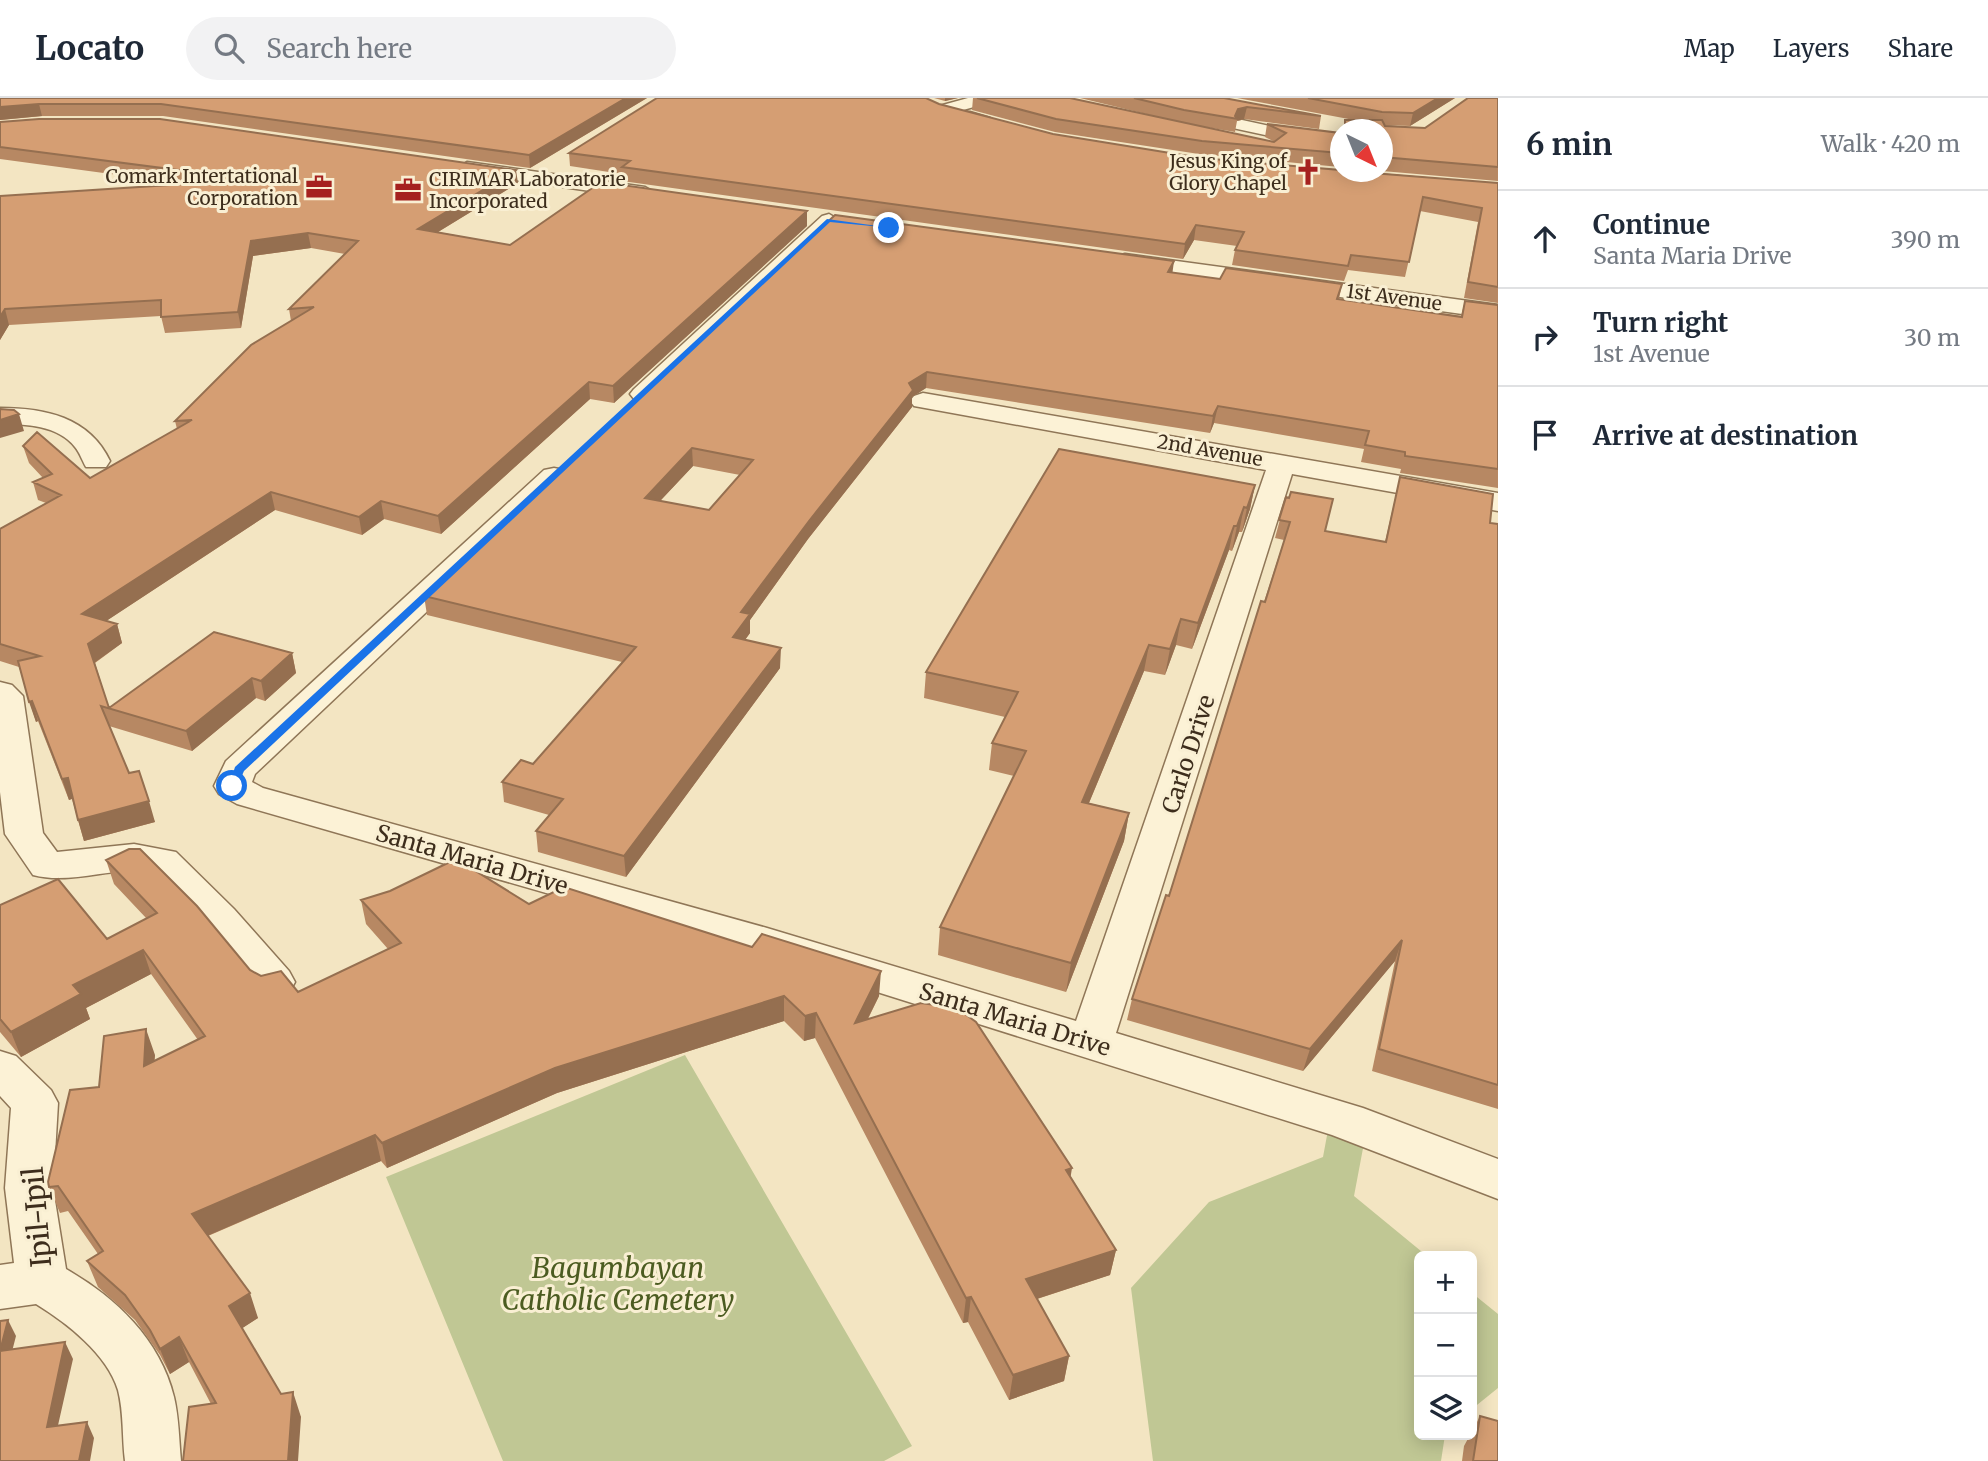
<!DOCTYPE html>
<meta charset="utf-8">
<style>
body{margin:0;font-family:Merriweather,serif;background:#f2f2f3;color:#1f2937}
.controls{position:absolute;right:21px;bottom:21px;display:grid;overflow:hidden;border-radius:10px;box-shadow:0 4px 18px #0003}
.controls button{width:63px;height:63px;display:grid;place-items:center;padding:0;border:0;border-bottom:2px solid #e0e1e3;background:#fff;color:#1f2937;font:35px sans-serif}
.compass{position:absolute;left:1330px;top:21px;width:63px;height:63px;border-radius:50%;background:#fff;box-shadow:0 4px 18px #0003;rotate:137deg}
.stop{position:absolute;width:21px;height:21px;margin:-16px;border:5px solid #1a73e8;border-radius:50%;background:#fff}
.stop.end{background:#1a73e8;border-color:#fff;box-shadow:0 2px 7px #0008}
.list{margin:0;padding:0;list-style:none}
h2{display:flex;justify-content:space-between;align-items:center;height:91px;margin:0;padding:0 28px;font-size:30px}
h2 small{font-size:23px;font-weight:400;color:#747a83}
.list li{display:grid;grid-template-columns:46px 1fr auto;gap:21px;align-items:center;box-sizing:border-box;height:98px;padding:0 28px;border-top:2px solid #e0e1e3}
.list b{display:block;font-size:26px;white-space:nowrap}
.list p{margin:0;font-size:23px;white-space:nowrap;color:#747a83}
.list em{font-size:23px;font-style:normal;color:#747a83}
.icon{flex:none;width:38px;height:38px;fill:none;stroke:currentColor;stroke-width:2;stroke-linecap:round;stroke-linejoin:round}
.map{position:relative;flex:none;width:1498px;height:1363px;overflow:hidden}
header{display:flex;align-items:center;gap:42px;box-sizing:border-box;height:98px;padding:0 35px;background:#fff;border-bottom:2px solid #e0e1e3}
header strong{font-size:33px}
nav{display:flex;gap:38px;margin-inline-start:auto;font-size:24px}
.search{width:490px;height:63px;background:#f2f2f3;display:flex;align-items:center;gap:18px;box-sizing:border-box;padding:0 24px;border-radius:38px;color:#747a83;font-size:26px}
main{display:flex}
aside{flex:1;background:#fff}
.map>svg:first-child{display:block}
.cemetery{fill:#c0c794}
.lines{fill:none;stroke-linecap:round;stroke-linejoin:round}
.minor-casing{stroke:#8f7657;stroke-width:3}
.minor{fill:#fcf2d6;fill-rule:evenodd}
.wall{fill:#b78863;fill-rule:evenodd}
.shaded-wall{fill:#956f50}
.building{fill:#d59e73;stroke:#956f50;stroke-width:2;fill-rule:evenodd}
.route{fill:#1a73e8}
.labels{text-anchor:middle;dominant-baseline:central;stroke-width:6;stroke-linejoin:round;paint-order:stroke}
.far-poi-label{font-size:19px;fill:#3d2d1c;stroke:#f9efd3;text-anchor:end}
.far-street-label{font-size:19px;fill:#3d2d1c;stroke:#f9efd3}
.street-label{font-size:23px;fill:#3d2d1c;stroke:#f9efd3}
.near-street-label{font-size:28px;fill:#3d2d1c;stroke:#f9efd3}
.near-park-label{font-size:28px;font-style:italic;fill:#4c5c21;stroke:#f9efd3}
</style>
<header>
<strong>Locato</strong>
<div class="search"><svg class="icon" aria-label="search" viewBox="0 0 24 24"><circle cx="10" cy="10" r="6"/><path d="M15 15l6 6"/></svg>Search here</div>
<nav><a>Map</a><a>Layers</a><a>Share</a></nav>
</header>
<main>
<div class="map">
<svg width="1498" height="1363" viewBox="0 0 1498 1363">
<rect width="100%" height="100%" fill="#f3e5c2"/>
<!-- cemetery -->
<path class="cemetery" d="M 685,957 L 912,1348 L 884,1363 L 503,1363 L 386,1079 Z
M 1328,1032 L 1364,1045 L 1354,1098 L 1427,1158 L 1419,1158 L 1419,1337 L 1445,1337 L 1441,1363 L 1153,1363 L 1131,1190 L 1209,1104 L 1323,1059 Z
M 1472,1195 L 1498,1216 L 1498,1290 L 1472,1311 Z"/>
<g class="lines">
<defs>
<path id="minor" d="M 968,0 L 994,0 L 992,4 L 963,12 L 990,20 L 993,24 L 990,28 L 984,29 L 939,16 L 936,12 L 939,8 Z
M 1109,0 L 1141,0 L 1274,29 L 1340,36 L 1340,46 L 1274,39 L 1117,5 Z
M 467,64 L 645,89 L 655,95 L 645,101 L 460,74 L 458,70 Z
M 829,116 L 839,122 L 836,126 L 652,301 L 634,301 L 630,296 L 634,291 L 822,118 Z
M 1125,156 L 1498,207 L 1498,221 L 1117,168 L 1114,163 L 1117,158 Z
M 923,295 L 1498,395 L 1498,413 L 1292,376 L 1116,935 L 1363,1010 L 1498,1061 L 1498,1101 L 1332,1037 L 737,850 L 237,706 L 219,696 L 214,688 L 226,663 L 544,372 L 554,370 L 564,372 L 568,378 L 564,384 L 255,676 L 252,684 L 263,690 L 767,830 L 1076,923 L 1266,372 L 914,308 L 910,303 L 914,298 Z
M 0,310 C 45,310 89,319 110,363 L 106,369 L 86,369 C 82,362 80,355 75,349 C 58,327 25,326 0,326 Z
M 0,584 L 12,587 L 23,598 L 43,735 L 57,754 L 134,746 L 176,754 L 234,811 L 289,873 L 295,884 L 289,895 L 274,899 L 259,895 L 206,831 L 149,773 C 111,769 70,787 33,777 L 5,736 L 0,694 Z
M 0,953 L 16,958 L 51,992 L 58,1005 L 53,1090 L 66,1171 C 115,1199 160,1241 174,1299 C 179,1320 179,1342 181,1363 L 125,1363 C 122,1340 124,1315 118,1292 C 107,1256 67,1225 36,1206 L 0,1211 L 0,1167 L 14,1165 L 5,1090 L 11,1010 L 0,998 Z"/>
</defs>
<!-- minor casing -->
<use href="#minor" class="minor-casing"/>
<!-- minor -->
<use href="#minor" class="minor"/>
</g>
<!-- wall -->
<path class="wall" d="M 0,0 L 647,0 L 530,70 L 163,18 L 42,18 L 0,22 Z
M 934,0 L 958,0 L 945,3 Z
M 973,0 L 1070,0 L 1171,22 L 1080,0 L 1224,0 L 1321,18 L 1319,31 L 1244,21 L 1237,23 L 1235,34 L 1188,26 L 1275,44 L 1265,39 L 1267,26 L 1340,35 L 1340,69 L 1199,56 L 1055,34 L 972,12 Z
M 1237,0 L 1455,0 L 1410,28 L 1384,27 L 1425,30 L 1498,0 L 1498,83 L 1382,73 L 1382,32 L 1343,32 L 1345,22 L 1354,22 Z
M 939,6 L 1053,36 L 1201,60 L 1498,85 L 1498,205 L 1464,200 L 1478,124 L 1420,113 L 1405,179 L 1348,172 L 1344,183 L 1232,167 L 1235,152 L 1237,148 L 1194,142 L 1183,161 L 622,83 L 622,76 L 570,68 L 569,55 Z
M 0,24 L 518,85 L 438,134 L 510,147 L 807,128 L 614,305 L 590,301 L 441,436 L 384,421 L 362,437 L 275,412 L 106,523 L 117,526 L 122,545 L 95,565 L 109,610 L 292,555 L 296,575 L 265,603 L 256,600 L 192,653 L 109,628 L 129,675 L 155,724 L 84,743 L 72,701 L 69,702 L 38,623 L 36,624 L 19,569 L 0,563 L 0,431 L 46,405 L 38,402 L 33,384 L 43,380 L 29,365 L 23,348 L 90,380 L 177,331 L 175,323 L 291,223 L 289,211 L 345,156 L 311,150 L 253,158 L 241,230 L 165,235 L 161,218 L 9,227 L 0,242 L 0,98 L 185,86 L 0,61 Z
M 835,117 L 1172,175 L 1220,181 L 1342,186 L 1339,201 L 1461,218 L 1465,203 L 1498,207 L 1498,390 L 1400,375 L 1401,371 L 1361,364 L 1364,351 L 1214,325 L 1210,335 L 926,290 L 912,299 L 912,309 L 808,441 L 750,522 L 750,535 L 745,542 L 780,570 L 626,779 L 538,754 L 536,733 L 549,717 L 504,704 L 502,684 L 533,666 L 622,564 L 427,517 L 424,498 ZM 693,368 L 740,377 L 709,412 L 660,403 Z
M 1400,379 L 1490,425 L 1498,426 L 1498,1011 L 1372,973 L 1395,863 L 1303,973 L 1127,922 L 1132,901 L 1169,798 L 1284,442 L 1275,440 L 1286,399 L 1325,433 L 1385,444 Z
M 1255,387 L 1250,411 L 1242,434 L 1239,434 L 1232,453 L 1229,452 L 1192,551 L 1176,547 L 1165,577 L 1144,573 L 1089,705 L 1129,715 L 1124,743 L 1066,894 L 938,857 L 940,829 L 1014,678 L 989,672 L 992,645 L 1005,619 L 924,600 L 926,574 Z
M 106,762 L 250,872 L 261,878 L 298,894 L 388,851 L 366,826 L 361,802 L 529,806 L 879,898 L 868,921 L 1071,1079 L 1116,1152 L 1110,1177 L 1037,1201 L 1069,1258 L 1064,1283 L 1009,1302 L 968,1224 L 963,1225 L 815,940 L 804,943 L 784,923 L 557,995 L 387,1070 L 381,1063 L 208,1138 L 258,1220 L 242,1230 L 281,1296 L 301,1319 L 211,1306 L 189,1264 L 170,1276 L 160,1257 L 135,1222 L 98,1189 L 87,1163 L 98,1156 L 68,1113 L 60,1115 L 49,1089 L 99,989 L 155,957 L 154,963 L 198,942 L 151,876 L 86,910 L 90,921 L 21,959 L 0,934 L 0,807 L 107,841 L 147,821 L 114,786 Z
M 1480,1318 L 1498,1363 L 1462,1363 L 1464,1348 L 1470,1337 L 1472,1337 L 1472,1334 Z"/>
<!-- shaded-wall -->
<path class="shaded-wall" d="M 626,0 L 647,0 L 530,70 L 529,57 Z
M 945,0 L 958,0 L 945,3 Z
M 1438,0 L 1455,0 L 1410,28 L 1413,15 Z
M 39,6 L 42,18 L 0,22 L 0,9 Z
M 1247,9 L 1244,21 L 1237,23 L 1238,21 L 1235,20 L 1238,11 Z
M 516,72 L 518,85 L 420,145 L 418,131 Z
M 807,113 L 807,128 L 614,305 L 613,288 Z
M 1196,127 L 1194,142 L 1183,161 L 1185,146 Z
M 308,135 L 311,150 L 253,158 L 241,230 L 238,214 L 251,143 Z
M 1174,163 L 1172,178 L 1168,174 Z
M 5,211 L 9,227 L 0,242 L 0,219 Z
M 927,274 L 926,290 L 912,299 L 912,309 L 808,441 L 750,522 L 750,535 L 733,558 L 733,539 L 741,514 L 909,285 Z
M 589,284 L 590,301 L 441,436 L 438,418 Z
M 1218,308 L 1214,325 L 1210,335 L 1213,318 Z
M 19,316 L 24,333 L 0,340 L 0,322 Z
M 692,350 L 693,368 L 646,418 L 645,400 Z
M 1255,387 L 1250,411 L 1242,434 L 1247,410 Z
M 271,394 L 275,412 L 88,535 L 82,516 Z
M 381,403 L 384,421 L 362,437 L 359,419 Z
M 1244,409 L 1239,434 L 1232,453 L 1237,428 Z
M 1234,428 L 1229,452 L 1192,551 L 1198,525 Z
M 1181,521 L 1176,547 L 1165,577 L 1170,551 Z
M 117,526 L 122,545 L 94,565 L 88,546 Z
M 1149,547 L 1144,573 L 1078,731 L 1082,704 Z
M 781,550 L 780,570 L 626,779 L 624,758 Z
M 292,555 L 296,575 L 265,603 L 261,583 Z
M 252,580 L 256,600 L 192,653 L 186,633 Z
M 32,603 L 38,623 L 36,624 L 29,604 Z
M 68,680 L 74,700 L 69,702 L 62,681 Z
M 149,703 L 155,724 L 84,743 L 78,722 Z
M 1129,715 L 1124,743 L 1066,894 L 1071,865 Z
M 1402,842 L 1395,863 L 1303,973 L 1310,951 Z
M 143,852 L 151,876 L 86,910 L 90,921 L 21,959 L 11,934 L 73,887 Z
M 881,873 L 879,898 L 853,950 L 855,925 Z
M 784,898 L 784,923 L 557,995 L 387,1070 L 382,1045 L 555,970 Z
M 816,915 L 815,940 L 804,943 L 805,918 Z
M 146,931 L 155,957 L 152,993 L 144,968 Z
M 375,1037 L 381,1063 L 200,1141 L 192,1116 Z
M 1072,1070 L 1068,1095 L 1066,1072 Z
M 1116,1152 L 1110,1177 L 1021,1206 L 1026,1181 Z
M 250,1195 L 258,1220 L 238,1233 L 229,1208 Z
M 971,1199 L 968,1224 L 963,1225 L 966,1200 Z
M 8,1222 L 16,1238 L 8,1269 L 0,1253 Z
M 179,1239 L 189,1264 L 170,1276 L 160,1251 Z
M 65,1244 L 73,1261 L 54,1345 L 47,1329 Z
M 1069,1258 L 1064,1283 L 1009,1302 L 1013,1277 Z
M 293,1294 L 301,1319 L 298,1363 L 288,1363 Z
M 87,1324 L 94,1340 L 90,1363 L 79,1363 Z"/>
<!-- building -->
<path class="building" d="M 0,0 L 626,0 L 529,57 L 161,6 L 39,6 L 0,9 Z
M 657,0 L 926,0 L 939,6 L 1053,36 L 1201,60 L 1340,72 L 1340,74 L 1359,74 L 1498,85 L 1498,189 L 1468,184 L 1482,110 L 1423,99 L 1409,164 L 1351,157 L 1348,168 L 1235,152 L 1244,134 L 1196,127 L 1185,146 L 622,69 L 630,63 L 569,55 Z
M 977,0 L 1070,0 L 1274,44 L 1286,35 L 1267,26 L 1340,35 L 1340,55 L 1202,43 L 1056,21 Z
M 1134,0 L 1224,0 L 1321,18 L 1247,9 L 1238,11 L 1235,18 L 1238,21 L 1184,12 Z
M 1308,0 L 1438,0 L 1413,15 L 1382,14 Z
M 1468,0 L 1498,0 L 1498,69 L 1382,59 L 1382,32 L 1345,32 L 1345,22 L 1382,22 L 1385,28 L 1425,30 Z
M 39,21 L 160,21 L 516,72 L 418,131 L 510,147 L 601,84 L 807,113 L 613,288 L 589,284 L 438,418 L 381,403 L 359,419 L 271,394 L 82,516 L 117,526 L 88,546 L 109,610 L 214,534 L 292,555 L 261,583 L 252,580 L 186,633 L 101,608 L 129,675 L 139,673 L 149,703 L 78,722 L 68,680 L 62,681 L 32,603 L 29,604 L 18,563 L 40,558 L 0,546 L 0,431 L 61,397 L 33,384 L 52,376 L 23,348 L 37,334 L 90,380 L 192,322 L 175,323 L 251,247 L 314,209 L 289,211 L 358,143 L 308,135 L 251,143 L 238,214 L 161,219 L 161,202 L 5,211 L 0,219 L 0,98 L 185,86 L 185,73 L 0,49 L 0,24 Z
M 835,117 L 1174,163 L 1168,174 L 1220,181 L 1226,170 L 1342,186 L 1337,201 L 1462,219 L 1465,203 L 1498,207 L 1498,371 L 1405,358 L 1405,354 L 1365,347 L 1369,333 L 1218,308 L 1213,318 L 927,274 L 909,285 L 913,292 L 809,423 L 741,514 L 750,516 L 733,539 L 781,550 L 624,758 L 536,733 L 563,701 L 502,684 L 521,662 L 533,666 L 636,549 L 424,498 ZM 692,350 L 753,362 L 709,412 L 645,400 Z
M 0,311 L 14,312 L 19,316 L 0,322 Z
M 1059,351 L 1255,387 L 1247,410 L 1244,409 L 1237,428 L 1234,428 L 1198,525 L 1181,521 L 1170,551 L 1149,547 L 1082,704 L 1129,715 L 1071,865 L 940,829 L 1026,653 L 992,645 L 1018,594 L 926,574 Z
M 1400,379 L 1493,396 L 1490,425 L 1498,426 L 1498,987 L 1379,951 L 1402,842 L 1310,951 L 1132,901 L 1166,797 L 1169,798 L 1261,503 L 1265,504 L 1290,424 L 1279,422 L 1286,399 L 1289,400 L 1291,394 L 1333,401 L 1325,433 L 1386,444 Z
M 129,751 L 140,751 L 197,808 L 250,872 L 261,878 L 281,873 L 298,894 L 401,845 L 361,802 L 390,793 L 456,761 L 529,806 L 564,789 L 752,849 L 762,836 L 881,873 L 855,925 L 921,905 L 957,910 L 976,924 L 1072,1070 L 1066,1072 L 1116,1152 L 1026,1181 L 1069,1258 L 1013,1277 L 971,1199 L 966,1200 L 816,915 L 805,918 L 784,898 L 555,970 L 382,1045 L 375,1037 L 192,1116 L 250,1195 L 229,1208 L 281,1296 L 293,1294 L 288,1363 L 183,1363 L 189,1309 L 216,1305 L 179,1239 L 160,1251 L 150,1232 L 125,1197 L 87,1163 L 103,1153 L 58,1088 L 49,1089 L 48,1084 L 70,992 L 99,989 L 104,938 L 146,931 L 144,968 L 205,938 L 143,852 L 73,887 L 81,896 L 11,934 L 0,921 L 0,807 L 58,781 L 107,841 L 157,815 L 106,762 Z
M 8,1222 L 0,1253 L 65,1244 L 47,1329 L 87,1324 L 79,1363 L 0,1363 L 0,1223 Z
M 1480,1318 L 1498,1323 L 1498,1363 L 1473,1363 Z"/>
<!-- route -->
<path class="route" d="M 827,121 L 892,130 L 830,124 L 244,673 L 236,691 L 228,691 L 235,669 Z"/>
<!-- icons -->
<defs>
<symbol id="church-bare" viewBox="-9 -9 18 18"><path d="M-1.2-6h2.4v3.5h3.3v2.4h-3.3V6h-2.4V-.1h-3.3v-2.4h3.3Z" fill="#a5211f" stroke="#f9efd3" stroke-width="2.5" paint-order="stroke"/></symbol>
<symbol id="office-bare" viewBox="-9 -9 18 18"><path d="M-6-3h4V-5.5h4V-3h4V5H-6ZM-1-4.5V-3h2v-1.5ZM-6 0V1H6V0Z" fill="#a5211f" stroke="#f9efd3" stroke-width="2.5" paint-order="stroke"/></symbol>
</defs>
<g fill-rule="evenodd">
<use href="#church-bare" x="1289" y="55" width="38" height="38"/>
<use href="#office-bare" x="300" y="70" width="38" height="38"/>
<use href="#office-bare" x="389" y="73" width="38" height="38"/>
</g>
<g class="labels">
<!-- far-poi labels -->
<g class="far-poi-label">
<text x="1287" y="63">Jesus King of<tspan x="1287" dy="22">Glory Chapel</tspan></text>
<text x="298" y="78">Comark Intertational<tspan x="298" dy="22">Corporation</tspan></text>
<text x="429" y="81" text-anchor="start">CIRIMAR Laboratorie<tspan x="429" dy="22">Incorporated</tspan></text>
</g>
<!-- far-street labels -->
<g class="far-street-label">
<text transform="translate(1394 199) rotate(8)">1st Avenue</text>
<text transform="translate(1210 352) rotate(10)">2nd Avenue</text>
</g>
<!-- street labels -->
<g class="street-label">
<text transform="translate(1188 656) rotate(-72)">Carlo Drive</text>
<text transform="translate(472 761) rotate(16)">Santa Maria Drive</text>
<text transform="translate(1015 921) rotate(17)">Santa Maria Drive</text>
</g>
<!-- near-street labels -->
<g class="near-street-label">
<text transform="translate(37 1119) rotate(-95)">Ipil-Ipil</text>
</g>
<!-- near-park labels -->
<g class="near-park-label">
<text x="618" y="1170">Bagumbayan<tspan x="618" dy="32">Catholic Cemetery</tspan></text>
</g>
</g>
</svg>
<div class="controls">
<button>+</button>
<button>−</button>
<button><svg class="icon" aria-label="layers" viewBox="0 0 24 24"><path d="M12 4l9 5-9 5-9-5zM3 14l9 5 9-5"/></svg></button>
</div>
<svg class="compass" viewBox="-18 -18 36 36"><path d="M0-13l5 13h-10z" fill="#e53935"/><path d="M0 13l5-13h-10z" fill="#747a83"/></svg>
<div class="stop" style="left:232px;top:688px"></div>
<div class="stop end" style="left:889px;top:130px"></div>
</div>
<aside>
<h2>6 min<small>Walk · 420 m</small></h2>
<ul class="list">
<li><svg class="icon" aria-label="ahead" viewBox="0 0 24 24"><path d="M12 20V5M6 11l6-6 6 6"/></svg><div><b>Continue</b><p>Santa Maria Drive</p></div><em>390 m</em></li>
<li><svg class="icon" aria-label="right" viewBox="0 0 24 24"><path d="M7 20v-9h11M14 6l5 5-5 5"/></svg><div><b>Turn right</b><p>1st Avenue</p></div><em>30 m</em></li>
<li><svg class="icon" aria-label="arrive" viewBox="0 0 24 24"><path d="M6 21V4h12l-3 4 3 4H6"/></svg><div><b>Arrive at destination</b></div></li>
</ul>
</aside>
</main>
